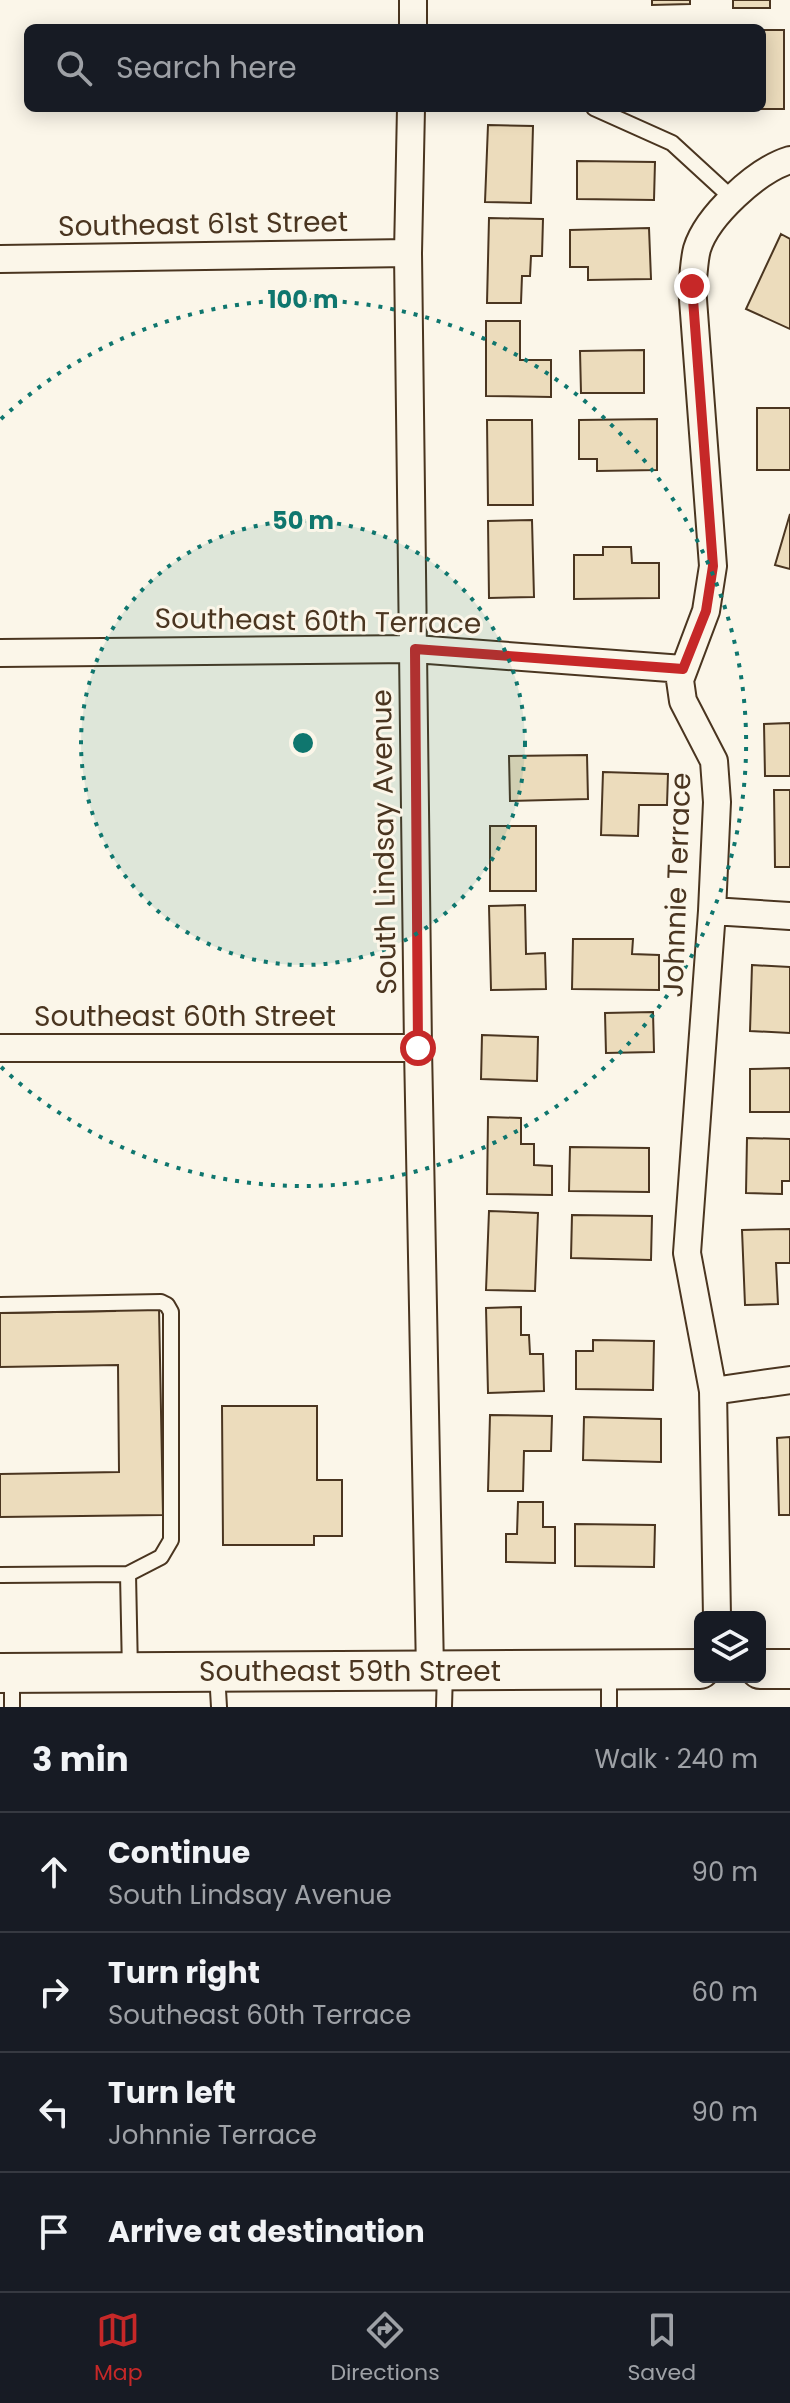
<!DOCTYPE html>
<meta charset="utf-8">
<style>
body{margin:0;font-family:Poppins,sans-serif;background:#20242c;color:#f1f3f6}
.controls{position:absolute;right:24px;bottom:24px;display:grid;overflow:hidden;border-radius:12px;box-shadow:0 4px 20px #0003}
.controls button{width:72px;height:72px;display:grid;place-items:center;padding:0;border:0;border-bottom:2px solid #363941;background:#171b24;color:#f1f3f6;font:40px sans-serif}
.stop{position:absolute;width:24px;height:24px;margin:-18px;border:6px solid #c62828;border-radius:50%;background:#fff}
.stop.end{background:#c62828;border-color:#fff;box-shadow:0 2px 8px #0008}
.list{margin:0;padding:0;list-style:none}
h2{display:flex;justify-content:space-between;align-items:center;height:104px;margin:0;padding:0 32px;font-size:34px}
h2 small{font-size:26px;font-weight:400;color:#9ea1a6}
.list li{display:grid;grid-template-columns:52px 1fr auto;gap:24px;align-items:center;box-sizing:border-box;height:120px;padding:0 32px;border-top:2px solid #363941}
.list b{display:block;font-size:30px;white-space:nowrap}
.list p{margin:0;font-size:26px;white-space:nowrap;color:#9ea1a6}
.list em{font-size:26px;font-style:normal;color:#9ea1a6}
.icon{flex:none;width:44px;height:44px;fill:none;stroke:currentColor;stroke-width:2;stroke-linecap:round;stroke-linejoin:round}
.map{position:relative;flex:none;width:790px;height:1707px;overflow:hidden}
.search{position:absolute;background:#171b24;box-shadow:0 4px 20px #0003;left:24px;right:24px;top:24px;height:88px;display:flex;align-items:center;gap:20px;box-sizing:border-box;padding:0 28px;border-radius:12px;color:#9ea1a6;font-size:30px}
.sheet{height:584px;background:#171b24}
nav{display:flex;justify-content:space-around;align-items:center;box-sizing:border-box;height:112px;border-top:2px solid #363941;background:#171b24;font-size:22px;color:#9ea1a6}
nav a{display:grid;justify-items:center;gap:4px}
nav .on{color:#c62828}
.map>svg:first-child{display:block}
.building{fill:#ecdcbc;stroke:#4a3520;stroke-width:2}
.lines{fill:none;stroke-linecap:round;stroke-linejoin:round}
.lane-casing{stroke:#4a3520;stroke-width:18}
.street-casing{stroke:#4a3520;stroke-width:30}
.secondary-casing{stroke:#4a3520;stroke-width:42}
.lane{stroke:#fbf6e9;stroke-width:14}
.street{stroke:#fbf6e9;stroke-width:26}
.secondary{stroke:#fbf6e9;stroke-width:38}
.route{stroke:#c62828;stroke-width:10}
.ring{fill:none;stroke:#0f766e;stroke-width:4;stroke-dasharray:4 8}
.labels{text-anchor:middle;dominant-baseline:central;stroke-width:6;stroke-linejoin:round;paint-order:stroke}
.street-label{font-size:28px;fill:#4a3520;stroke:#fbf6e9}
.centre{fill:#0f766e;stroke:#fbf6e9;stroke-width:4}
.ring-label{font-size:24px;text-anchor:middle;font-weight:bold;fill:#0f766e;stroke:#fbf6e9;stroke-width:6;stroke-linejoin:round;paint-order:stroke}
</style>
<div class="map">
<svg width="790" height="1707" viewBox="0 0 790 1707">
<rect width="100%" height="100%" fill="#fbf6e9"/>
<!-- building -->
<path class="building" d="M 652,0 L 690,0 L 690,4 L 652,5 Z
M 733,0 L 770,0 L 770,8 L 733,8 Z
M 762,30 L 784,30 L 784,109 L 734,109 L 762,108 Z
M 490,108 L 524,108 L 524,110 L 490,109 Z
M 488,125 L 533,126 L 531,203 L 485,202 Z
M 577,161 L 655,162 L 654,200 L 577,199 Z
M 489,218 L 543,219 L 542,256 L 531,256 L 530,276 L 522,276 L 521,303 L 487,303 Z
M 649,228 L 651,279 L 588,280 L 588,267 L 570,267 L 570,230 Z
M 781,234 L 790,239 L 790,329 L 746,309 Z
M 486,321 L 520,321 L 520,360 L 551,360 L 551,397 L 486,396 Z
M 644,350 L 644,393 L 581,393 L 580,351 Z
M 757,408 L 790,408 L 790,470 L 757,470 Z
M 657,419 L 657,470 L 597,471 L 597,459 L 579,459 L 579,420 Z
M 487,420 L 532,420 L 533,505 L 488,505 Z
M 790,514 L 790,569 L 775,565 Z
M 532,520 L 534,597 L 489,598 L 488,521 Z
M 603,547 L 631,547 L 632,563 L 659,563 L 659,598 L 574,599 L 574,555 L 603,555 Z
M 790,723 L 790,776 L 765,776 L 764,724 Z
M 587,755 L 588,799 L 510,801 L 509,756 Z
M 603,772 L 668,774 L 667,805 L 639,805 L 638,836 L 601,835 Z
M 774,790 L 790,790 L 790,867 L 775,867 Z
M 490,826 L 536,826 L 536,891 L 490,891 Z
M 525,905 L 526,954 L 545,953 L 546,989 L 491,990 L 489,906 Z
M 573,939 L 633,939 L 632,954 L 659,955 L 659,990 L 572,989 Z
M 752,965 L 790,967 L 790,1033 L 750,1031 Z
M 653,1012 L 654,1052 L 606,1053 L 605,1013 Z
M 482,1035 L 538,1037 L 537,1081 L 481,1079 Z
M 790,1068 L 790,1112 L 750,1112 L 750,1069 Z
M 488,1117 L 521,1118 L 521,1144 L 534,1144 L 534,1165 L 552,1166 L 552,1195 L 487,1194 Z
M 747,1138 L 790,1139 L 790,1181 L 782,1181 L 782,1194 L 746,1193 Z
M 570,1147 L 649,1148 L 649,1192 L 569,1191 Z
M 489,1211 L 538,1213 L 535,1291 L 486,1290 Z
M 572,1215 L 652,1216 L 651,1260 L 571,1258 Z
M 790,1229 L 790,1263 L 776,1263 L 778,1304 L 745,1305 L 742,1230 Z
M 521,1307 L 521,1335 L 529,1335 L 530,1354 L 543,1354 L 544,1391 L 488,1393 L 486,1308 Z
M 115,1308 L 159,1308 L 163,1515 L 0,1517 L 0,1474 L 119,1472 L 118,1365 L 0,1367 L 0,1313 L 115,1311 Z
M 593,1340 L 654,1341 L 653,1390 L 576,1389 L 576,1351 L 593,1351 Z
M 222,1406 L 317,1406 L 317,1480 L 342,1480 L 342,1536 L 314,1536 L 314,1545 L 223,1545 Z
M 490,1415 L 552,1416 L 551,1451 L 524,1451 L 523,1491 L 488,1491 Z
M 584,1417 L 661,1419 L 661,1462 L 583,1460 Z
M 790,1437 L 790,1515 L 779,1515 L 777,1438 Z
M 518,1502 L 543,1502 L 543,1527 L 555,1527 L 555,1563 L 506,1562 L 506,1534 L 517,1534 Z
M 575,1524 L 655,1525 L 654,1567 L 575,1566 Z"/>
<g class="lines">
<defs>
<path id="lane" d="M 594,108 L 672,143 L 733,199
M 0,1305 L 161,1302 L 167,1305 L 171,1312 L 171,1540 L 161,1557 L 128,1574 L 130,1672
M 0,1575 L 128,1574
M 217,1673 L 219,1707
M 12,1707 L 12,1674
M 444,1707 L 445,1671
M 609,1707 L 609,1671"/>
<path id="street" d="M 413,28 L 413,0
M 411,108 L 408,253 L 418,1048 L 430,1671
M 0,259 L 408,253
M 0,653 L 415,649 L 683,669
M 712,911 L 790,916
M 0,1048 L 418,1048
M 713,1391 L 790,1380
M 717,1617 L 713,1391 L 687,1253 L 712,911 L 717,802 L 714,761 L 683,701 L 680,680 L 706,611 L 713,566 L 692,286 C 694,274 694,260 697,249 C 707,216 757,170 790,160"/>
<path id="secondary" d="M 760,1669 L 790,1669
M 0,1673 L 700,1669"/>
</defs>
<!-- lane casing -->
<use href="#lane" class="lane-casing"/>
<!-- street casing -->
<use href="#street" class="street-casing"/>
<!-- secondary casing -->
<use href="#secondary" class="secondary-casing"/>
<!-- lane -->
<use href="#lane" class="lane"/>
<!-- street -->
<use href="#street" class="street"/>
<!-- secondary -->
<use href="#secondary" class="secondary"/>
</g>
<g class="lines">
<!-- route -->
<path class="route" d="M 418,1048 L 415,649 L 683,669 L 706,611 L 713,566 L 692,286"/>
</g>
<!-- distance rings -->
<circle cx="303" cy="743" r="222" fill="#0f766e" fill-opacity=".12"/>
<g class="ring">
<circle cx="303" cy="743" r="222"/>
<path d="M1 419A443 443 0 1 1 1 1067"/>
</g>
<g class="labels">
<!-- street labels -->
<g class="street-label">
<text transform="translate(203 224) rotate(-1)">Southeast 61st Street</text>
<text transform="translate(318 621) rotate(1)">Southeast 60th Terrace</text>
<text transform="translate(384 842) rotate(-91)">South Lindsay Avenue</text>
<text transform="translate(677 885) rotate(-88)">Johnnie Terrace</text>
<text x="185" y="1016">Southeast 60th Street</text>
<text x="350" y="1671">Southeast 59th Street</text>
</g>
</g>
<circle cx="303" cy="743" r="12" class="centre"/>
<g class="ring-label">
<text x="303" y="308">100 m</text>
<text x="303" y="529">50 m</text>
</g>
</svg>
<div class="controls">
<button><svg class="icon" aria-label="layers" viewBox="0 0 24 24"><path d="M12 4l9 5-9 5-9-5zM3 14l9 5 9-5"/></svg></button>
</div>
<div class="stop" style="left:418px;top:1048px"></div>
<div class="stop end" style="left:692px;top:286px"></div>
<div class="search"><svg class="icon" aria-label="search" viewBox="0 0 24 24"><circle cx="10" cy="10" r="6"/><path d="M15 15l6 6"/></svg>Search here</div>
</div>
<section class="sheet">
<h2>3 min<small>Walk · 240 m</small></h2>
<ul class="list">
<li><svg class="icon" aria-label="ahead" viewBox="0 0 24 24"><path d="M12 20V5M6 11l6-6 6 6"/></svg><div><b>Continue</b><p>South Lindsay Avenue</p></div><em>90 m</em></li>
<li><svg class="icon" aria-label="right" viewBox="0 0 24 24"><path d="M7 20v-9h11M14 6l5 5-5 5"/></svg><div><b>Turn right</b><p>Southeast 60th Terrace</p></div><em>60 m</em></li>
<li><svg class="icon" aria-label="left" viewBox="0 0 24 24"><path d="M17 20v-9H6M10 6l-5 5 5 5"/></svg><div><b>Turn left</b><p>Johnnie Terrace</p></div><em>90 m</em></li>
<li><svg class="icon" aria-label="arrive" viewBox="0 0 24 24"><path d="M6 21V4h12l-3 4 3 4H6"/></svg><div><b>Arrive at destination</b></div></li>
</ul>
</section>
<nav>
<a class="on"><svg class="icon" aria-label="map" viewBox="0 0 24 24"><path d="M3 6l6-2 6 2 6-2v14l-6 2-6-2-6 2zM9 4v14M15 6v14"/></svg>Map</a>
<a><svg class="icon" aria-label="directions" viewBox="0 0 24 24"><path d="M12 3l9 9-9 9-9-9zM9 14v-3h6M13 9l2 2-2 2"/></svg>Directions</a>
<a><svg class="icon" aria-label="saved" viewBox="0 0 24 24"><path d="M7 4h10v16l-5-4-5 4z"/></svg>Saved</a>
</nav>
